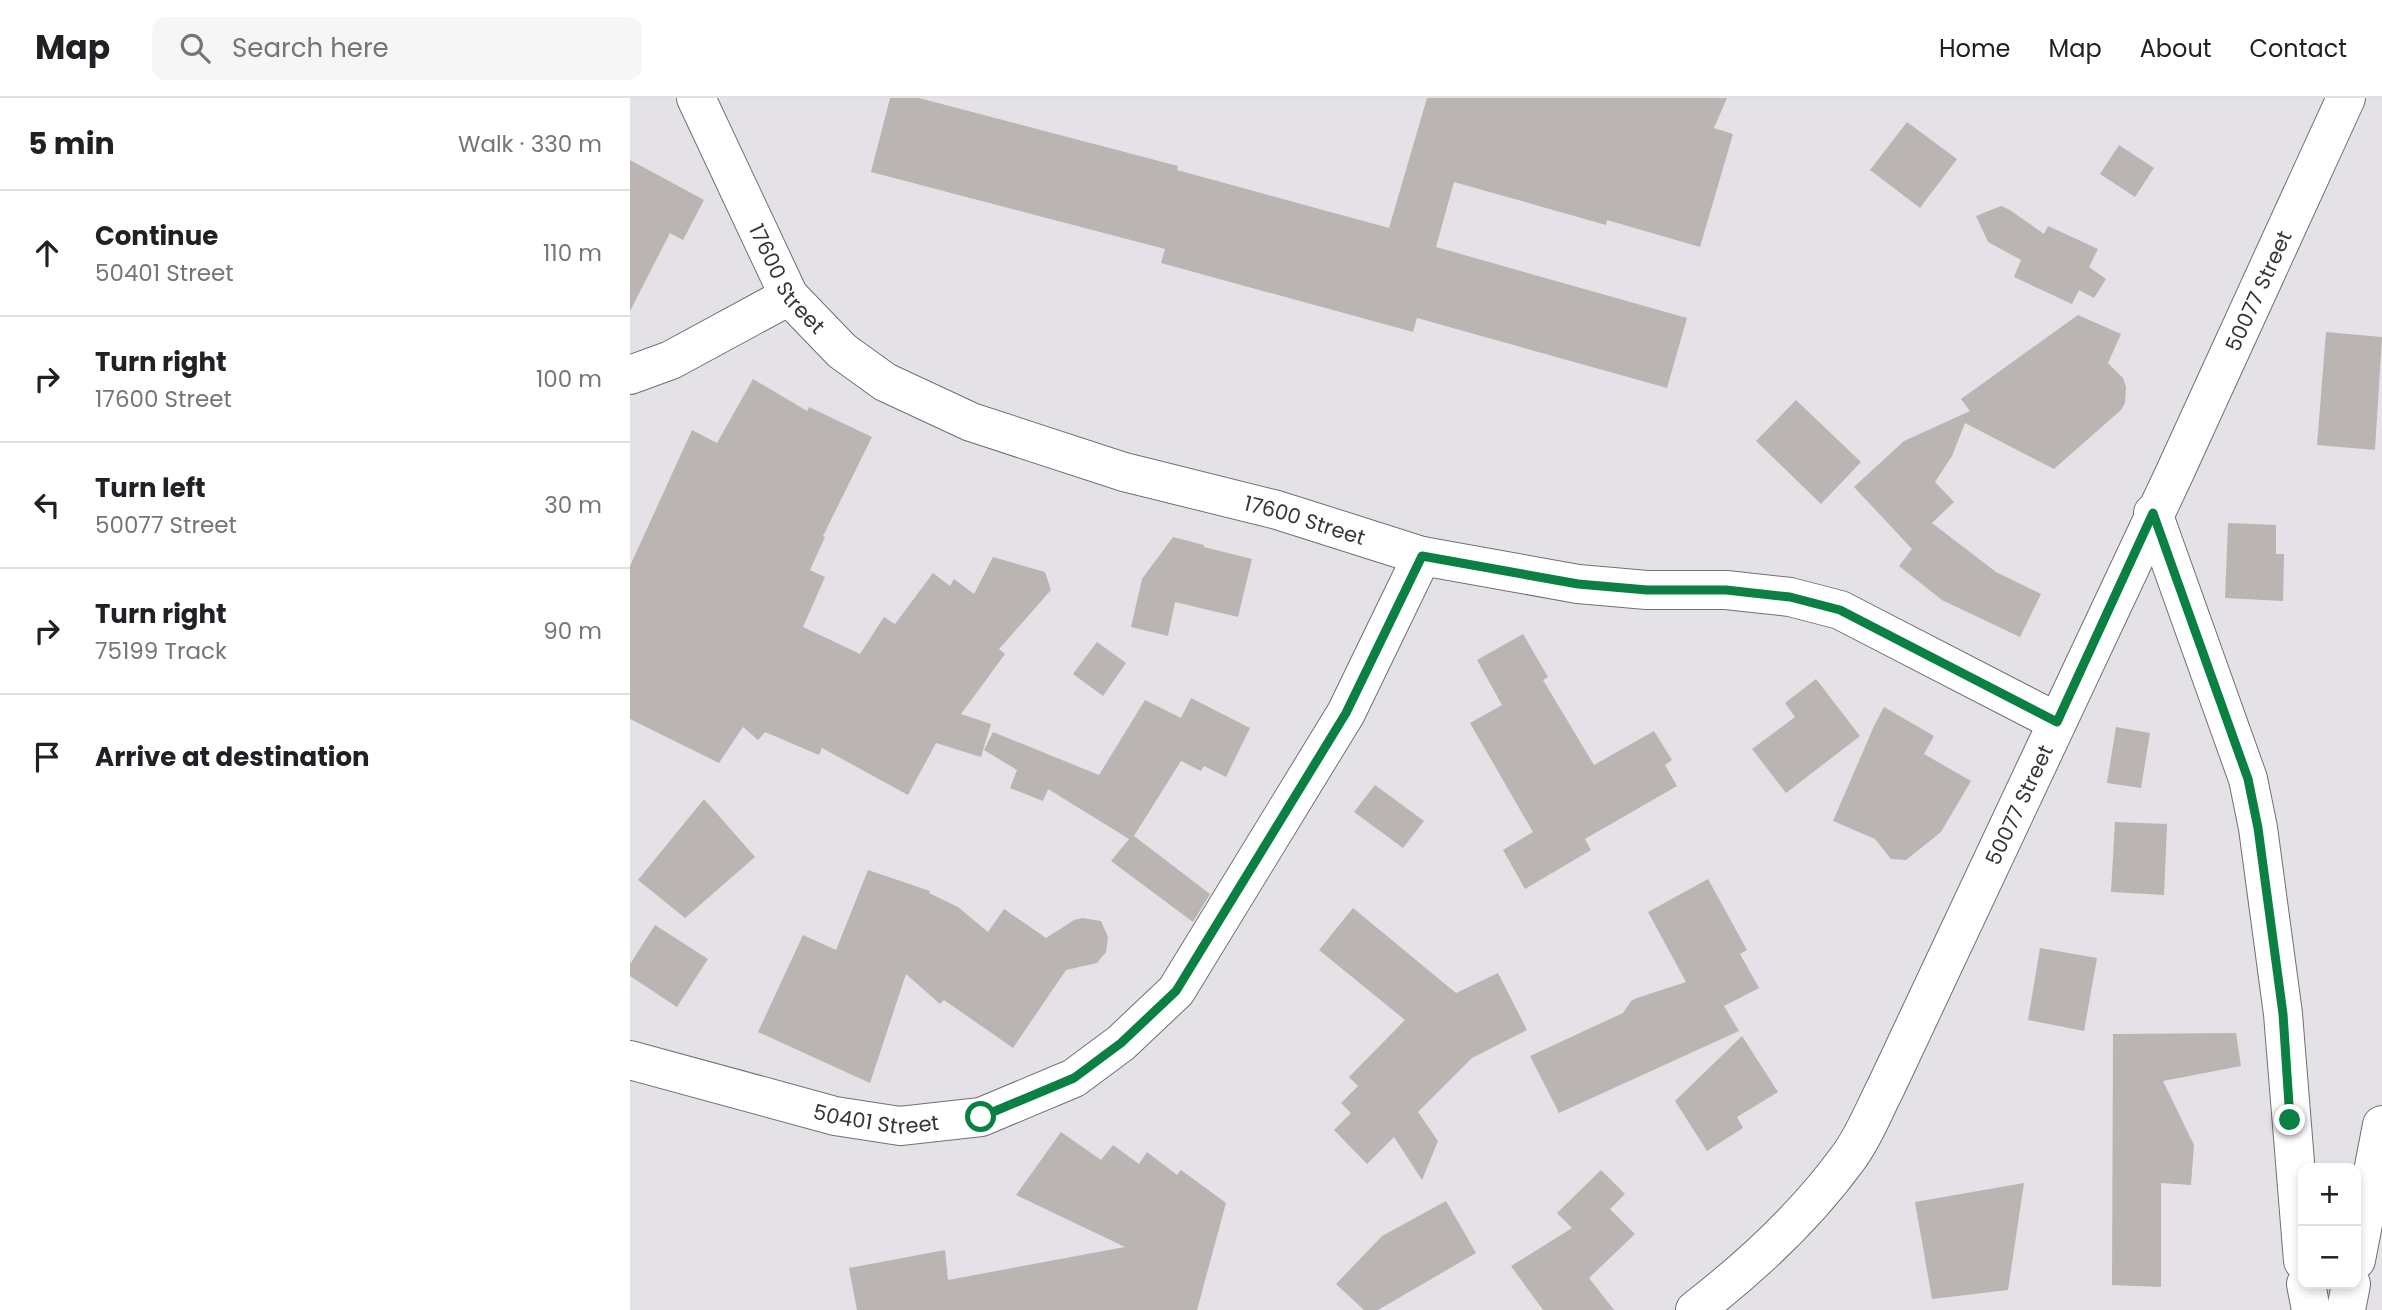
<!DOCTYPE html>
<meta charset="utf-8">
<style>
body{margin:0;font-family:Poppins,sans-serif;background:#f6f6f6;color:#202124}
.controls{position:absolute;right:21px;bottom:21px;display:grid;overflow:hidden;border-radius:14px;box-shadow:0 4px 10px #0003}
.controls button{width:63px;height:63px;display:grid;place-items:center;padding:0;border:0;border-bottom:2px solid #e0e0e0;background:#fff;color:#202124;font:35px sans-serif}
.stop{position:absolute;width:21px;height:21px;margin:-16px;border:5px solid #0b8043;border-radius:50%;background:#fff}
.stop.end{background:#0b8043;border-color:#fff;box-shadow:0 2px 7px #0008}
.list{margin:0;padding:0;list-style:none}
h2{display:flex;justify-content:space-between;align-items:center;height:91px;margin:0;padding:0 28px;font-size:30px}
h2 small{font-size:23px;font-weight:400;color:#757577}
.list li{display:grid;grid-template-columns:46px 1fr auto;gap:21px;align-items:center;box-sizing:border-box;height:126px;padding:0 28px;border-top:2px solid #e0e0e0}
.list b{display:block;font-size:26px;white-space:nowrap}
.list p{margin:0;font-size:23px;white-space:nowrap;color:#757577}
.list em{font-size:23px;font-style:normal;color:#757577}
.icon{flex:none;width:38px;height:38px;fill:none;stroke:currentColor;stroke-width:2;stroke-linecap:round;stroke-linejoin:round}
.map{position:relative;flex:none;width:1752px;height:1212px;overflow:hidden}
header{display:flex;align-items:center;gap:42px;box-sizing:border-box;height:98px;padding:0 35px;background:#fff;border-bottom:2px solid #e0e0e0}
header strong{font-size:33px}
nav{display:flex;gap:38px;margin-inline-start:auto;font-size:24px}
.search{width:490px;height:63px;background:#f6f6f6;display:flex;align-items:center;gap:18px;box-sizing:border-box;padding:0 24px;border-radius:14px;color:#757577;font-size:26px}
main{display:flex}
aside{flex:1;background:#fff}
.map>svg:first-child{display:block}
.building{fill:#bab5b2}
.lines{fill:none;stroke-linecap:round;stroke-linejoin:round}
.minor-casing{stroke:#716f74;stroke-width:40}
.minor{stroke:#fff;stroke-width:38}
.route{stroke:#0b8043;stroke-width:9}
.labels{text-anchor:middle;dominant-baseline:central;stroke-width:5;stroke-linejoin:round;paint-order:stroke}
.street-label{font-size:21px;fill:#363537;stroke:#e4e2e7}
</style>
<header>
<strong>Map</strong>
<div class="search"><svg class="icon" aria-label="search" viewBox="0 0 24 24"><circle cx="10" cy="10" r="6"/><path d="M15 15l6 6"/></svg>Search here</div>
<nav><a>Home</a><a>Map</a><a>About</a><a>Contact</a></nav>
</header>
<main>
<aside>
<h2>5 min<small>Walk · 330 m</small></h2>
<ul class="list">
<li><svg class="icon" aria-label="ahead" viewBox="0 0 24 24"><path d="M12 20V5M6 11l6-6 6 6"/></svg><div><b>Continue</b><p>50401 Street</p></div><em>110 m</em></li>
<li><svg class="icon" aria-label="right" viewBox="0 0 24 24"><path d="M7 20v-9h11M14 6l5 5-5 5"/></svg><div><b>Turn right</b><p>17600 Street</p></div><em>100 m</em></li>
<li><svg class="icon" aria-label="left" viewBox="0 0 24 24"><path d="M17 20v-9H6M10 6l-5 5 5 5"/></svg><div><b>Turn left</b><p>50077 Street</p></div><em>30 m</em></li>
<li><svg class="icon" aria-label="right" viewBox="0 0 24 24"><path d="M7 20v-9h11M14 6l5 5-5 5"/></svg><div><b>Turn right</b><p>75199 Track</p></div><em>90 m</em></li>
<li><svg class="icon" aria-label="arrive" viewBox="0 0 24 24"><path d="M6 21V4h12l-3 4 3 4H6"/></svg><div><b>Arrive at destination</b></div></li>
</ul>
</aside>
<div class="map">
<svg width="1752" height="1212" viewBox="0 0 1752 1212">
<rect width="100%" height="100%" fill="#e4e2e7"/>
<!-- building -->
<path class="building" d="M 260,0 L 289,0 L 548,68 L 547,72 L 759,130 L 797,0 L 1097,0 L 1084,30 L 1103,36 L 1070,149 L 977,122 L 976,127 L 824,84 L 806,149 L 1057,220 L 1037,290 L 787,220 L 783,234 L 531,165 L 535,151 L 241,74 Z
M 1277,24 L 1327,61 L 1290,110 L 1240,72 Z
M 1489,47 L 1524,70 L 1505,99 L 1470,76 Z
M 0,62 L 74,102 L 53,142 L 40,135 L 0,213 Z
M 1371,108 L 1380,112 L 1414,136 L 1418,128 L 1468,151 L 1459,169 L 1476,181 L 1464,200 L 1449,192 L 1442,206 L 1384,179 L 1391,162 L 1358,144 L 1346,118 Z
M 1448,217 L 1491,236 L 1478,265 L 1493,280 L 1496,289 L 1495,305 L 1491,312 L 1424,371 L 1335,325 L 1322,358 L 1305,384 L 1324,404 L 1302,425 L 1366,474 L 1411,496 L 1390,539 L 1312,502 L 1269,468 L 1282,451 L 1224,389 L 1274,343 L 1340,313 L 1331,301 Z
M 1696,234 L 1752,239 L 1745,352 L 1687,347 Z
M 123,281 L 177,313 L 179,309 L 242,339 L 193,438 L 195,439 L 180,472 L 195,479 L 173,529 L 230,556 L 254,519 L 265,526 L 303,475 L 320,488 L 324,481 L 344,496 L 363,459 L 415,474 L 421,492 L 369,551 L 375,556 L 331,616 L 361,626 L 351,659 L 306,645 L 278,697 L 192,650 L 189,657 L 135,634 L 128,642 L 113,629 L 89,665 L 0,621 L 0,468 L 62,332 L 87,345 Z
M 1166,302 L 1231,364 L 1191,406 L 1126,343 Z
M 1598,425 L 1646,427 L 1646,456 L 1654,456 L 1653,503 L 1595,500 Z
M 543,439 L 574,447 L 574,449 L 622,461 L 608,519 L 545,504 L 538,538 L 501,529 L 512,481 Z
M 893,536 L 918,579 L 913,582 L 964,667 L 1024,633 L 1042,662 L 1035,667 L 1047,688 L 955,741 L 961,752 L 895,791 L 873,752 L 903,734 L 840,625 L 872,607 L 847,562 Z
M 467,544 L 496,565 L 473,598 L 443,576 Z
M 1186,581 L 1230,638 L 1156,695 L 1122,651 L 1165,619 L 1155,605 Z
M 561,600 L 620,630 L 596,679 L 574,668 L 571,673 L 551,663 L 504,738 L 580,796 L 563,824 L 481,763 L 499,741 L 418,691 L 413,703 L 380,690 L 387,672 L 354,652 L 363,634 L 469,677 L 515,602 L 551,620 Z
M 1254,609 L 1304,638 L 1294,656 L 1341,683 L 1311,734 L 1276,762 L 1261,761 L 1245,741 L 1203,723 L 1244,628 Z
M 1486,629 L 1520,635 L 1511,690 L 1477,685 Z
M 745,687 L 794,723 L 773,750 L 724,714 Z
M 74,701 L 125,759 L 55,820 L 8,782 Z
M 1485,724 L 1537,726 L 1534,797 L 1481,794 Z
M 238,772 L 300,793 L 299,795 L 328,809 L 358,834 L 374,811 L 416,840 L 444,822 L 452,820 L 471,823 L 478,839 L 476,854 L 467,865 L 436,872 L 383,950 L 314,902 L 310,906 L 276,876 L 240,985 L 128,934 L 173,837 L 206,852 Z
M 1078,781 L 1117,852 L 1110,856 L 1129,890 L 1094,908 L 1109,933 L 929,1015 L 900,958 L 993,915 L 1001,903 L 1007,900 L 1056,884 L 1018,814 Z
M 723,810 L 826,895 L 868,875 L 897,932 L 842,960 L 788,1014 L 808,1043 L 792,1082 L 764,1039 L 737,1066 L 704,1032 L 721,1015 L 711,1005 L 728,988 L 719,979 L 775,922 L 689,852 Z
M 25,827 L 78,861 L 47,909 L 0,878 L 0,866 Z
M 1410,850 L 1467,860 L 1454,933 L 1398,922 Z
M 1606,935 L 1611,968 L 1533,983 L 1564,1047 L 1561,1087 L 1531,1085 L 1531,1189 L 1482,1187 L 1483,936 Z
M 1112,938 L 1148,994 L 1107,1019 L 1113,1030 L 1077,1053 L 1045,1003 Z
M 431,1034 L 471,1062 L 483,1047 L 509,1066 L 517,1054 L 547,1077 L 551,1072 L 596,1105 L 567,1212 L 227,1212 L 219,1170 L 315,1152 L 318,1182 L 495,1149 L 386,1097 Z
M 971,1072 L 995,1096 L 980,1111 L 1005,1136 L 959,1180 L 984,1212 L 913,1212 L 881,1168 L 942,1130 L 927,1115 Z
M 1394,1085 L 1378,1192 L 1302,1201 L 1285,1104 Z
M 816,1103 L 846,1155 L 748,1212 L 734,1212 L 706,1186 L 752,1138 Z"/>
<g class="lines">
<defs>
<g id="minor">
<path id="s1" d="M 66,0 L 159,198 L 212,253 L 255,284 L 341,324 L 494,374 L 647,412 L 792,458 L 948,486 L 1017,492 L 1096,492 L 1160,499 L 1210,512 L 1427,624"/>
<path d="M 0,277 L 41,262 L 159,198"/>
<path d="M 1523,415 L 1618,681 L 1628,730 L 1653,916 L 1673,1163"/>
<path id="s2" d="M 0,962 L 205,1018 L 270,1028 L 351,1019 L 444,980 L 491,945 L 546,893 L 716,615 L 792,458"/>
<path d="M 1726,1162 L 1752,1027"/>
<path d="M 1676,1186 L 1681,1212"/>
<path id="s3" d="M 1065,1212 C 1122,1168 1175,1119 1218,1060 C 1234,1039 1244,1012 1256,989 L 1545,374 L 1716,0"/>
<path d="M 1716,1212 L 1721,1186"/>
</g>
</defs>
<!-- minor casing -->
<use href="#minor" class="minor-casing"/>
<!-- minor -->
<use href="#minor" class="minor"/>
</g>
<g class="lines">
<!-- route -->
<path class="route" d="M 351,1019 L 444,980 L 491,945 L 546,893 L 716,615 L 792,458 L 948,486 L 1017,492 L 1096,492 L 1160,499 L 1210,512 L 1427,624 L 1523,415 L 1618,681 L 1628,730 L 1653,916 L 1660,1022"/>
</g>
<g class="labels">
<!-- street labels -->
<g class="street-label">
<text stroke="none"><textPath href="#s1" startOffset="203">17600 Street</textPath></text>
<text stroke="none"><textPath href="#s3" startOffset="1176">50077 Street</textPath></text>
<text stroke="none"><textPath href="#s1" startOffset="791">17600 Street</textPath></text>
<text stroke="none"><textPath href="#s3" startOffset="609">50077 Street</textPath></text>
<text stroke="none"><textPath href="#s2" startOffset="254">50401 Street</textPath></text>
</g>
</g>
</svg>
<div class="controls">
<button>+</button>
<button>−</button>
</div>
<div class="stop" style="left:351px;top:1019px"></div>
<div class="stop end" style="left:1660px;top:1022px"></div>
</div>
</main>
